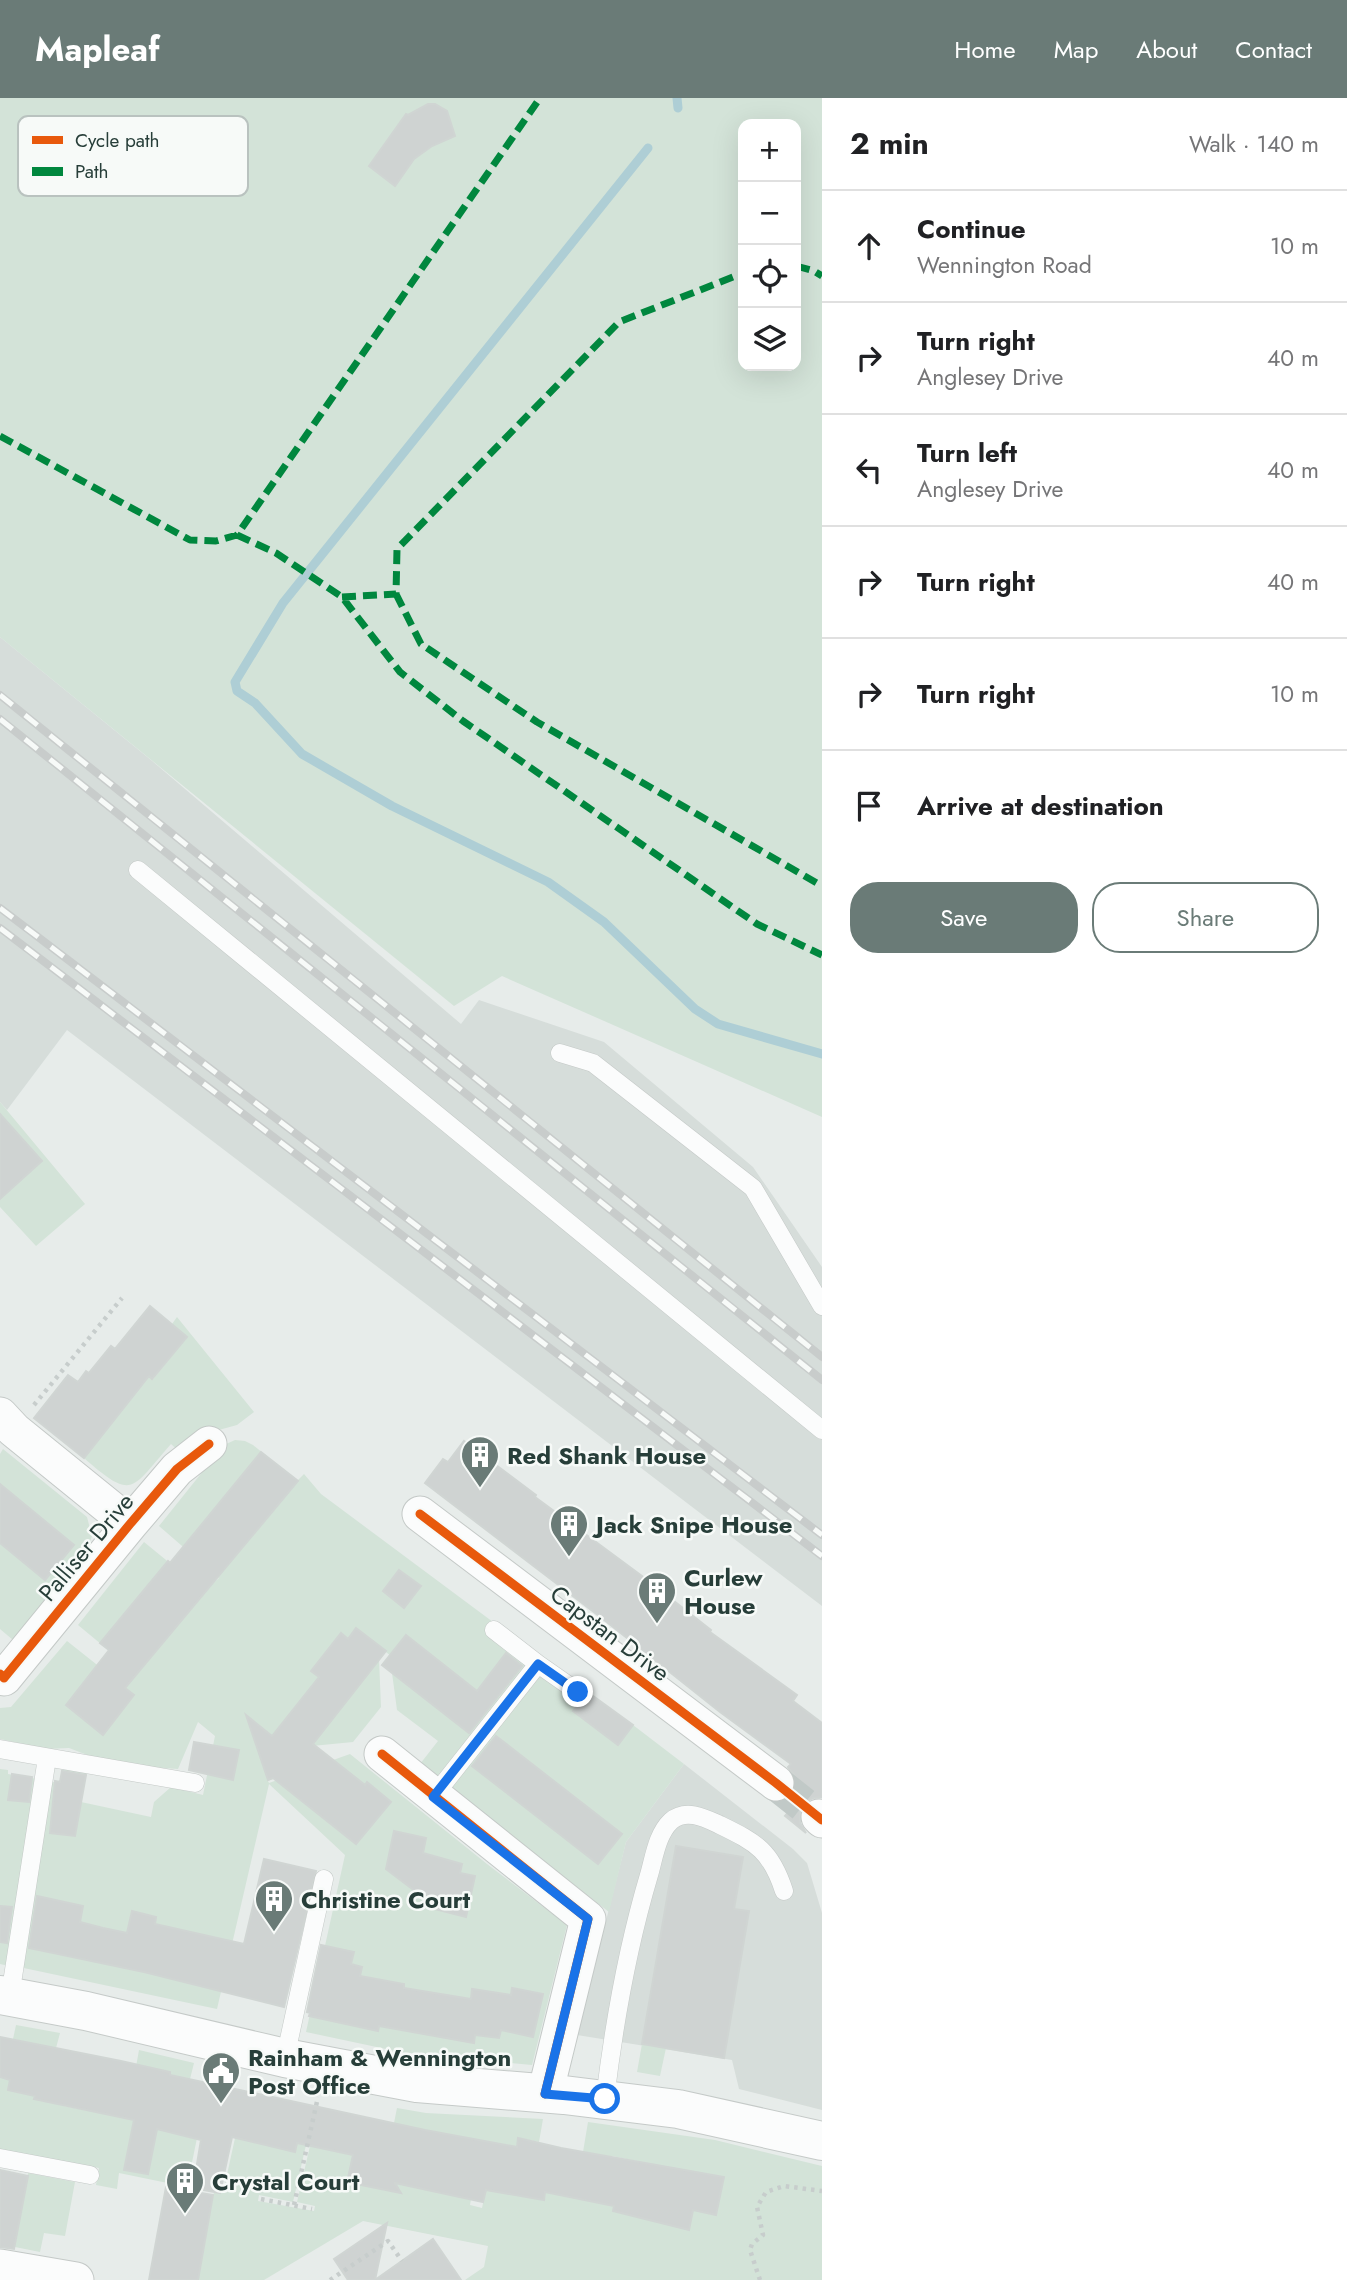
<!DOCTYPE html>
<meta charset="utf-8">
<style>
body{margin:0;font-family:Jost,sans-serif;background:#f6f6f6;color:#202124}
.controls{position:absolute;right:21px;top:21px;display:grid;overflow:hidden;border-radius:14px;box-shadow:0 7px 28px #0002}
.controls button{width:63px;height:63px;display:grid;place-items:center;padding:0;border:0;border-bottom:2px solid #e0e0e0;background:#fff;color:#202124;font:35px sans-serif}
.stop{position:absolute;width:21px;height:21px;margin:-16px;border:5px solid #1a73e8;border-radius:50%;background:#fff}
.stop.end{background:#1a73e8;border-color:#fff;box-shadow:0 2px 7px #0008}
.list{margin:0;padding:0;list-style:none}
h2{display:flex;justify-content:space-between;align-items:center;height:91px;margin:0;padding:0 28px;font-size:30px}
h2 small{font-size:23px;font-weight:400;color:#757577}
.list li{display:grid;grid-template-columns:46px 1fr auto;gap:21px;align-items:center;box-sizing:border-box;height:112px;padding:0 28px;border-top:2px solid #e0e0e0}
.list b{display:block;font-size:26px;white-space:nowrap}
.list p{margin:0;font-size:23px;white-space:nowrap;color:#757577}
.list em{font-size:23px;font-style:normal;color:#757577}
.actions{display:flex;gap:14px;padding:21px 28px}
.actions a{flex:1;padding:16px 0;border:2px solid #6a7b77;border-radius:28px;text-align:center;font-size:24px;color:#6a7b77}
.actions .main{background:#6a7b77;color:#fff}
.icon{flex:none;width:38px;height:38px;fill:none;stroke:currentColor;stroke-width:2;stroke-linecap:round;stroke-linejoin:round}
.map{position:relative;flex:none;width:822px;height:2182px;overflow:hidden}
header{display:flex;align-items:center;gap:42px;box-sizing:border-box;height:98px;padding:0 35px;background:#6a7b77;color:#fff}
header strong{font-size:33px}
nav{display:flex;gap:38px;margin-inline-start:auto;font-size:24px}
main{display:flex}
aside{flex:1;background:#fff}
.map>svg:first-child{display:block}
.built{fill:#d6ddda}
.green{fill:#d3e3d8;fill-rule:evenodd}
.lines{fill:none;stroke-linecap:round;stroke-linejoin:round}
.stream{stroke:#aeced5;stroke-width:9}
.building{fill:#cfd3d2;stroke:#d0d5d3;stroke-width:2}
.street-tunnel{stroke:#c1c9c7;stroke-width:35;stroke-dasharray:35 18;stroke-linecap:butt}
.lane-casing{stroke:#c4c9c7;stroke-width:19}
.street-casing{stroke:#c4c9c7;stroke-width:37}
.secondary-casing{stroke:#c5cac8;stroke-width:40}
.path{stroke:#c7cdcc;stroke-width:4.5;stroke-dasharray:3.5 5;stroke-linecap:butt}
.lane{stroke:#fbfcfc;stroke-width:18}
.street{stroke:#fbfcfc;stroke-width:35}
.secondary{stroke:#fbfcfc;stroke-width:38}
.rail-casing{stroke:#c8cccb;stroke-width:8}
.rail{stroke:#f7faf8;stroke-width:5;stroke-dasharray:16;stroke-linecap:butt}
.quiet{stroke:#00873e;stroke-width:7;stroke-dasharray:14 7;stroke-linecap:butt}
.cycleway-casing{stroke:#f7faf8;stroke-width:13}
.cycleway{stroke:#e8590c;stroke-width:9}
.route{stroke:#1a73e8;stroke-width:9}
.labels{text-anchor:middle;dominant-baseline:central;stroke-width:5;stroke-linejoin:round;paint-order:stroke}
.poi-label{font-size:24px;font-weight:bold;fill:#273e39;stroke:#f7faf8;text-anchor:start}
.street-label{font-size:24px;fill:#273e39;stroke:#f7faf8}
.key{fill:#f7faf8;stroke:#b9c2bf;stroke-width:2}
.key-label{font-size:19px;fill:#273e39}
</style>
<header>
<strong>Mapleaf</strong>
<nav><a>Home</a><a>Map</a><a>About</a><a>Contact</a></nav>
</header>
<main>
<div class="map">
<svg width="822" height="2182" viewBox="0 0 822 2182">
<rect width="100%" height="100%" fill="#e7ecea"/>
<!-- built -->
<path class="built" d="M 0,539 L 151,662 L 461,926 L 479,902 L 604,944 L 753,1069 L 822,1169 L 822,1508 L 67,932 L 7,1012 L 0,1004 Z
M 684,1666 L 793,1751 L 807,1765 L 822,1815 L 822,2012 L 739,1991 L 732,1962 L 577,1937 L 626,1744 Z"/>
<!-- green -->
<path class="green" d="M 0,0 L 822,0 L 822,1019 L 502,878 L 454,908 L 0,539 ZM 743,26 L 796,26 L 796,268 L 743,268 Z
M 0,1004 L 85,1106 L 36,1148 L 0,1109 Z
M 177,1219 L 254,1314 L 237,1327 L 204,1336 L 182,1356 L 171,1346 C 131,1391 134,1404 84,1360 L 149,1278 L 153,1281 L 187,1239 L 172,1226 Z
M 235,1342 L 245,1343 L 253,1347 L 297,1383 L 304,1376 L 321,1396 L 493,1524 L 486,1534 L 529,1567 L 441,1682 L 420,1666 L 438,1643 L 397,1612 L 392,1575 L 400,1565 L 364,1537 L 379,1561 L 381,1609 L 353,1644 L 312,1648 L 282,1625 L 279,1629 L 296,1672 L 268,1683 L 269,1685 L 350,1656 L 487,1766 L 567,1827 L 532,1967 L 400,1954 L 306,1934 L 345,1757 L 269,1686 L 217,1911 L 19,1869 L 50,1685 L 61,1682 L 63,1668 L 87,1673 L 81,1704 L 151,1719 L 154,1704 L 171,1689 L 203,1697 L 215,1638 L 198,1624 L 178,1671 L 122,1667 L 103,1663 L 69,1650 L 46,1651 L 0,1641 L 0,1610 L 11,1609 L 67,1543 L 125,1589 L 136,1575 L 78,1527 L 144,1444 L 204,1493 L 219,1480 L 159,1428 L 224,1347 Z
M 3,1351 L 87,1419 L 92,1438 L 89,1447 L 13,1542 L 0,1531 L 0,1356 Z
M 540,1571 L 580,1604 L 573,1613 L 618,1647 L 633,1627 L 684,1666 L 626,1744 L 609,1814 L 449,1689 Z
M 0,1671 L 8,1672 L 8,1676 L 37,1681 L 9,1868 L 0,1866 Z
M 16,1927 L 60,1935 L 56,1950 L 41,1947 L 34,2001 L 57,2006 L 66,1994 L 64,2008 L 89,2013 L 92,2000 L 129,2008 L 139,1952 L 194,1965 L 190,1981 L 174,1978 L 197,2040 L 187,2089 L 119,2075 L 117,2091 L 96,2087 L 99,2070 L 0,2053 L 0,1979 L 10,1982 L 8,1992 L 20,1995 L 31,1945 L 13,1941 ZM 144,1970 L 170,1974 L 163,2012 L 134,2022 Z
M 642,1946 L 666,1950 L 660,1978 L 637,1974 Z
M 397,2010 L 426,2015 L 543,2021 L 539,2044 L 518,2040 L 512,2075 L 517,2097 L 543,2102 L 548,2082 L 604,2058 L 583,2054 L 588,2024 L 715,2042 L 822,2068 L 822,2182 L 465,2182 L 484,2169 L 488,2148 L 363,2123 L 264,2182 L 198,2182 L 214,2094 L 223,2095 L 237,2031 C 251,2049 259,2046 280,2041 L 278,2050 L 294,2054 L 297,2045 L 306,2047 L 293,2104 L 259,2097 L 258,2103 L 314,2113 L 315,2108 L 297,2104 L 310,2048 L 353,2057 L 356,2085 L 394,2025 ZM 425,2032 L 451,2037 L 414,2088 ZM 464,2039 L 508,2048 L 487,2087 L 482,2110 L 470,2107 L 471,2101 L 457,2072 ZM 612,2058 L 656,2067 L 649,2104 L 636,2118 L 613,2113 L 616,2098 L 605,2096 ZM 663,2068 L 724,2080 L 693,2112 L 689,2131 L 660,2125 L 664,2106 L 656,2104 Z
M 28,2075 L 75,2084 L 65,2138 L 44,2135 L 40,2154 L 0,2146 L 0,2142 L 15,2144 Z"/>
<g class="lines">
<!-- stream -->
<path class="stream" d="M 677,0 L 678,10
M 648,50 L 283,505 L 235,584 L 237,593 L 255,605 L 302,656 L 392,708 L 548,784 L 604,824 L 695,911 L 718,926 L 822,956"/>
</g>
<!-- building -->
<path class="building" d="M 428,6 L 435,6 L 447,13 L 455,38 L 432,48 L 414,61 L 395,88 L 369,68 L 406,16 L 408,17 Z
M 0,1016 L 42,1063 L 0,1101 Z
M 150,1208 L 187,1239 L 152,1281 L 149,1278 L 84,1360 L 34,1320 L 68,1277 L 78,1284 L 86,1273 L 89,1275 L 111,1248 L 115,1251 Z
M 464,1343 L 536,1397 L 535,1399 L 642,1478 L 711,1532 L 710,1534 L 797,1597 L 793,1603 L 822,1625 L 822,1699 L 813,1700 L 805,1704 L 800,1713 L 800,1725 L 806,1735 L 785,1718 L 792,1710 L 783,1704 L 792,1697 L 796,1687 L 794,1677 L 788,1669 L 791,1666 L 720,1614 L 603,1521 L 425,1385 L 443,1361 L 448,1364 Z
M 261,1354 L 298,1383 L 125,1590 L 134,1597 L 103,1637 L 66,1607 L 109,1552 L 100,1545 L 168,1463 L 170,1465 Z
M 0,1386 L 74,1447 L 45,1482 L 0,1445 Z
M 399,1472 L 421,1488 L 404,1510 L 383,1493 Z
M 356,1530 L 386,1553 L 313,1646 L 365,1687 L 367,1684 L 391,1704 L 356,1746 L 273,1680 L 268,1682 L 246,1617 L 272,1638 L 319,1579 L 311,1573 L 341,1535 L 348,1541 Z
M 406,1537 L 477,1593 L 506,1555 L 522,1568 L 469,1635 L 382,1567 Z
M 589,1595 L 633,1627 L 618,1647 L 573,1613 L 579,1605 L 587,1601 Z
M 496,1638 L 622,1736 L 598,1766 L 472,1668 Z
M 194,1644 L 239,1652 L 233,1682 L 189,1672 Z
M 62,1673 L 86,1677 L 75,1738 L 50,1735 L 55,1683 L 60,1684 Z
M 12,1676 L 32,1679 L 29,1704 L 8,1702 Z
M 394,1733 L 426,1740 L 423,1755 L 462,1766 L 460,1775 L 475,1778 L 466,1819 L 431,1810 L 432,1806 L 386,1771 Z
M 676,1748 L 743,1759 L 734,1811 L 749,1813 L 724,1960 L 642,1946 Z
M 264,1761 L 316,1773 L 284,1909 L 144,1874 L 29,1850 L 37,1798 L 83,1808 L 80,1824 L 103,1830 L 127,1835 L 132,1813 L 156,1819 L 155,1826 L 244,1846 Z
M 0,1808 L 12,1809 L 7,1845 L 0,1844 Z
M 321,1847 L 354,1854 L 351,1866 L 362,1869 L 360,1878 L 404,1886 L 404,1890 L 471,1901 L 472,1891 L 511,1897 L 512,1890 L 543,1896 L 533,1939 L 501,1932 L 499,1940 L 475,1937 L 474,1945 L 379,1928 L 378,1933 L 309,1918 L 310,1915 L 307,1914 Z
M 0,1939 L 121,1963 L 170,1974 L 170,1977 L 425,2032 L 517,2049 L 518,2040 L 561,2050 L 724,2079 L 716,2117 L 693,2112 L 689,2132 L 613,2113 L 614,2108 L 545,2094 L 544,2102 L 486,2092 L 483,2104 L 395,2085 L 401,2095 L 356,2086 L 357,2082 L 348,2080 L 353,2057 L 297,2045 L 295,2054 L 232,2039 L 220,2095 L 193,2090 L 201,2042 L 157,2031 L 148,2076 L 124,2072 L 134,2022 L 34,2001 L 35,1998 L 8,1992 L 10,1982 L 0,1979 Z
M 0,2072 L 28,2078 L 14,2151 L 0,2149 Z
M 166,2089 L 213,2097 L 198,2182 L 149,2182 Z
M 387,2125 L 375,2182 L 348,2182 L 334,2161 Z
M 433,2141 L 461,2182 L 375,2182 Z"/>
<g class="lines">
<!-- street-tunnel -->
<path class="street-tunnel" d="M 776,1685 L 819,1719"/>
<defs>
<path id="lane" d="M 138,772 L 822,1332
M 560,955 L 593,965 L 753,1090 L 822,1208
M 494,1532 L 538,1566
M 0,1651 L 195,1685
M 433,1699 L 538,1566 L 578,1594
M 10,1898 L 47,1660
M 285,1960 L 324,1781
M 605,2001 C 614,1925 627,1851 649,1777 C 654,1760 657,1736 671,1723 C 686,1710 705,1720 720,1727 C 757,1745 771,1753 784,1793
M 0,2060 L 90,2077"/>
<path id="street" d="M 0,1317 L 14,1332 L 130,1426
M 420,1416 L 776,1685
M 0,1576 L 4,1580 L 130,1426 L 177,1371 L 209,1346
M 382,1656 L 588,1821 L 545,1996
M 819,1719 L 822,1722
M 0,2169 L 76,2182"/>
<path id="secondary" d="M 0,1897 L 86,1913 L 285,1960 L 417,1985 L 564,1997 L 678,2011 L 822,2043"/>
</defs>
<!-- lane casing -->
<use href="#lane" class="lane-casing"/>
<!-- street casing -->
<use href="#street" class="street-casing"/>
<!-- secondary casing -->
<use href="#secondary" class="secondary-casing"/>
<!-- path -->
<path class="path" d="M 34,1307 L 122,1200
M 261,2101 L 312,2111
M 294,2107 L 318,1999
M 330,2182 L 388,2143 L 402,2163
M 760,2182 L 750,2152 L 752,2146 L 763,2137 L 757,2109 L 766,2094 L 784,2088 L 822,2093"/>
<!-- lane -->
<use href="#lane" class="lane"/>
<!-- street -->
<use href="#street" class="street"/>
<!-- secondary -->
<use href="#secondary" class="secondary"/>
<defs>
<path id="rail" d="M 0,597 L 822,1259
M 0,621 L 822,1282
M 0,810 L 822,1437
M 0,830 L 822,1458"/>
</defs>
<!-- rail casing -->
<use href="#rail" class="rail-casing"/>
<!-- rail -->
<use href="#rail" class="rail"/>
<!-- quiet -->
<path class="quiet" d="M 796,168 L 814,173 L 822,178
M 0,338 L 190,442 L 216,443 L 237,437 L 540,0
M 237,437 L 276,455 L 342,499 L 400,574 L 463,623 L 757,826 L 822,857
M 396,496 L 421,546 L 537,624 L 822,788
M 342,499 L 396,496 L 397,451 L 619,224 L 743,175"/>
<defs>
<path id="cycleway" d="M 420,1416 L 776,1685 L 822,1722
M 0,1576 L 4,1580 L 130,1426 L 177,1371 L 209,1346
M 382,1656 L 588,1821 L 545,1996"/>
</defs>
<!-- cycleway casing -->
<use href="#cycleway" class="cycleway-casing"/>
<!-- cycleway -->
<use href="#cycleway" class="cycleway"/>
</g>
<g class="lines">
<!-- route -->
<path class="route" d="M 578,1594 L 538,1566 L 433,1699 L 588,1821 L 545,1996 L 605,2001"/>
</g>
<!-- icons -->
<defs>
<symbol id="building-pin" viewBox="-11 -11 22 30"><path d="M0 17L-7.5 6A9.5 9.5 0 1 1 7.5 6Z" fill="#6a7b77" stroke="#f7faf8"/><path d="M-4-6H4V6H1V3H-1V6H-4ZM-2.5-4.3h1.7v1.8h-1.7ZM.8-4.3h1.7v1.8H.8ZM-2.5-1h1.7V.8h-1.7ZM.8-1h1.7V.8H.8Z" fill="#fff"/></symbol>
<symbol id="civic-pin" viewBox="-11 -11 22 30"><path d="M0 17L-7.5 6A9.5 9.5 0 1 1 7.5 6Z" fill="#6a7b77" stroke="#f7faf8"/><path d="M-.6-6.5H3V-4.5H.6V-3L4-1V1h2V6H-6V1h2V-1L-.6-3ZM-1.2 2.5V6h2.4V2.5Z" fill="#fff"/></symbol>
</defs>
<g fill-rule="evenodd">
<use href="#building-pin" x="458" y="1335" width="44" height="60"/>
<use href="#building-pin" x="547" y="1404" width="44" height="60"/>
<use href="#building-pin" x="635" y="1471" width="44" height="60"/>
<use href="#building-pin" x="252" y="1779" width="44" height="60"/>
<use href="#civic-pin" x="199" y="1951" width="44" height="60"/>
<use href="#building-pin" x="163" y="2061" width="44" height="60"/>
</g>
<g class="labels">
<!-- poi labels -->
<g class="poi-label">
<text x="507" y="1357">Red Shank House</text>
<text x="596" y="1426">Jack Snipe House</text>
<text x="684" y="1479">Curlew<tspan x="684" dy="28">House</tspan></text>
<text x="301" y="1801">Christine Court</text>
<text x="248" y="1959">Rainham &amp; Wennington<tspan x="248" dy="28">Post Office</tspan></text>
<text x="212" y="2083">Crystal Court</text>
</g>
<!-- street labels -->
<g class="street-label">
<text transform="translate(86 1449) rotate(-50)">Palliser Drive</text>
<text transform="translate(610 1535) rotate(37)">Capstan Drive</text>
</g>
</g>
<!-- legend -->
<rect x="18" y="18" width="230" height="80" rx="10" class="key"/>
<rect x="32" y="38" width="31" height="8" fill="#e8590c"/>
<rect x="32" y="69" width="31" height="9" fill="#00873e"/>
<g class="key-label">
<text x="75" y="49">Cycle path</text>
<text x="75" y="80">Path</text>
</g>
</svg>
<div class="controls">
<button>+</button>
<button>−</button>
<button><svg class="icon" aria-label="locate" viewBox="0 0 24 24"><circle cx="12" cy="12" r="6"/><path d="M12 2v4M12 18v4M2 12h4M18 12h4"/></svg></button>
<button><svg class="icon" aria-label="layers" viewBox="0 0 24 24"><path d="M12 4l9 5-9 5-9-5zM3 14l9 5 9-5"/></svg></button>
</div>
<div class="stop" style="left:605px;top:2001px"></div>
<div class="stop end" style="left:578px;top:1594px"></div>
</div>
<aside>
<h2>2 min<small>Walk · 140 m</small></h2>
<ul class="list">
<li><svg class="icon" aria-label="ahead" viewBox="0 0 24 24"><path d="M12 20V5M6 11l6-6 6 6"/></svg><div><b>Continue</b><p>Wennington Road</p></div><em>10 m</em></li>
<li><svg class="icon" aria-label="right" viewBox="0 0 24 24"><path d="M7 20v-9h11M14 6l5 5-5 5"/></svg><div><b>Turn right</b><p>Anglesey Drive</p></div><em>40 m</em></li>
<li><svg class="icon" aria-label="left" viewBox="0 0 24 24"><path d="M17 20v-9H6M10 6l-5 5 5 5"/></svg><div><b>Turn left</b><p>Anglesey Drive</p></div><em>40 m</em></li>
<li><svg class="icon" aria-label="right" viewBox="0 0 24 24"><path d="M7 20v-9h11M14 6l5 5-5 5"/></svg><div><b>Turn right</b></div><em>40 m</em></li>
<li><svg class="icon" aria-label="right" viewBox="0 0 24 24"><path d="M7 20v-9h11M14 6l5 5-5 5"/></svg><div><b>Turn right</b></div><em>10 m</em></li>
<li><svg class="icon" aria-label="arrive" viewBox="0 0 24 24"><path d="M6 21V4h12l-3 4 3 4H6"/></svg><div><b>Arrive at destination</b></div></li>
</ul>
<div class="actions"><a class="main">Save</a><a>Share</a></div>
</aside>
</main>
